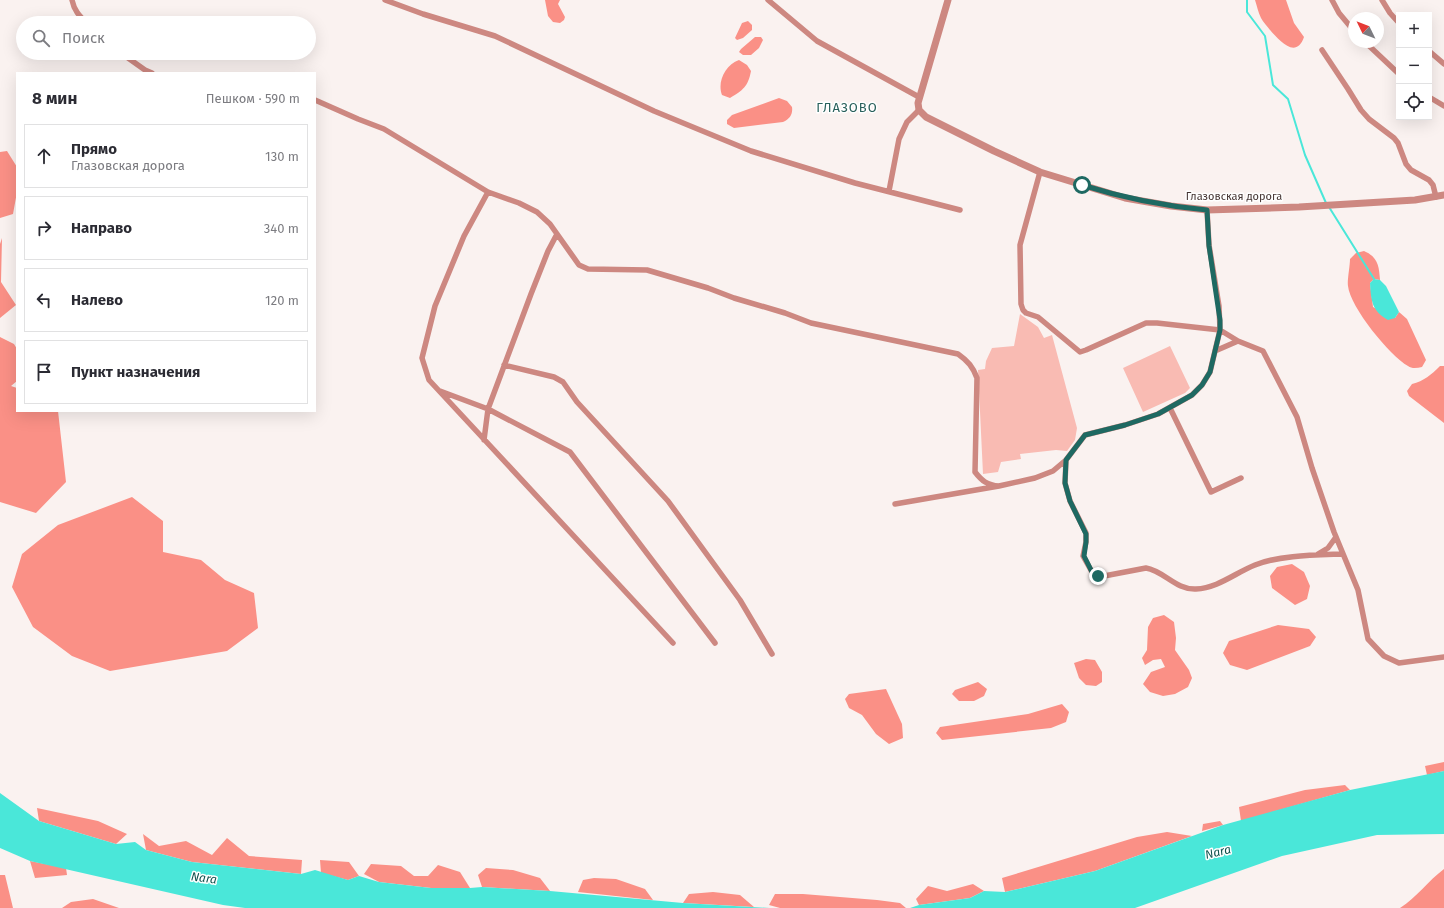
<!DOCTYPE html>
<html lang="ru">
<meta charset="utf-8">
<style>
body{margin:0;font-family:"Fira Sans",sans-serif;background:#f7f7f7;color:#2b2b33}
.controls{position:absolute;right:12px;top:12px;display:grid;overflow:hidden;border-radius:0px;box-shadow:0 4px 16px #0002}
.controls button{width:36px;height:36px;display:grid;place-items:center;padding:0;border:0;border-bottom:1px solid #e1e1e2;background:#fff;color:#2b2b33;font:20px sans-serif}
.compass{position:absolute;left:1348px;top:12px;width:36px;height:36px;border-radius:50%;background:#fff;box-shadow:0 4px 16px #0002;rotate:313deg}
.stop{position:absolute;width:12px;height:12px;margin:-9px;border:3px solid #1e6962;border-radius:50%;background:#fff}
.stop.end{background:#1e6962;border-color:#fff;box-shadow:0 1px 4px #0008}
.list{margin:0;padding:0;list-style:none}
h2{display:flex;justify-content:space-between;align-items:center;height:52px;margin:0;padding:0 16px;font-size:17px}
h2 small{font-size:13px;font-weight:400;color:#7c7c81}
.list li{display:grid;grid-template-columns:26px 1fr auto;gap:12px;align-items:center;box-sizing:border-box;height:64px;margin:0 8px 8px;padding:0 8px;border:1px solid #e1e1e2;border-radius:0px}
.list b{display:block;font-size:15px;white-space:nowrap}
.list p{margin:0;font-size:13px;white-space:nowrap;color:#7c7c81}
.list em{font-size:13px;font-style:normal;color:#7c7c81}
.icon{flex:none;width:22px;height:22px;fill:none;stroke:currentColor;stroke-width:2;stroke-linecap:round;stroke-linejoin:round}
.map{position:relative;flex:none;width:1444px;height:908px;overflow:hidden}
.search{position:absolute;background:#fff;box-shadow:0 4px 16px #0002;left:16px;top:16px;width:300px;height:44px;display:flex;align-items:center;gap:10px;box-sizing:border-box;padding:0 14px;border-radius:22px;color:#7c7c81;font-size:15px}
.panel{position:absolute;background:#fff;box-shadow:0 4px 16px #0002;left:16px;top:72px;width:300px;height:340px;border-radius:0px}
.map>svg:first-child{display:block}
.green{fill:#f9bbb3}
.forest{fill:#fa9086}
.water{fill:#4ae7d9}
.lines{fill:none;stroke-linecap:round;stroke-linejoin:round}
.stream{stroke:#4ae7d9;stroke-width:2}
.minor{stroke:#cd8881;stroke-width:5.5}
.tertiary{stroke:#cd8881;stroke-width:7}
.route{stroke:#1e6962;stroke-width:5}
.labels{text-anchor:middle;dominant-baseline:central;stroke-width:3;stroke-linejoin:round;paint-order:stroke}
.street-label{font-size:11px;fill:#453533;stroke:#fff}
.water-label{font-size:12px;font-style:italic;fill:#0c504b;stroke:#fff}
.quarter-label{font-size:13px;letter-spacing:1px;fill:#28605b;stroke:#fff}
</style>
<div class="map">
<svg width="1444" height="908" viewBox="0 0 1444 908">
<rect width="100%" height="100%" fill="#faf2f0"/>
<!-- green -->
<path class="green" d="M 1020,314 L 1038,327 L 1044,338 L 1052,335 L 1077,428 L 1075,440 L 1067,451 L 1056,450 L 1020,454 L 1021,459 L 1001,462 L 998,472 L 983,474 L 978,370 L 985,369 L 986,361 L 992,348 L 1014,346 Z
M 1170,346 L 1190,388 L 1185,393 L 1143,412 L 1123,368 Z"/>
<!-- forest -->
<path class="forest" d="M 545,0 L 560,0 L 558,4 L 565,17 L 564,20 L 560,23 L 553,22 L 548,16 Z
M 1255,0 L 1286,0 L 1294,23 L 1304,37 C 1296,60 1279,40 1270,30 C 1267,26 1263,22 1261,18 C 1258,12 1257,6 1255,0 Z
M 748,21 L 752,25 L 752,30 L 743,38 L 737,40 L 735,38 L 742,23 Z
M 755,37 L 761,37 L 763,40 L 759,48 L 751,55 L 743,55 L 739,52 L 741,49 Z
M 739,60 L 747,65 L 751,71 C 748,87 743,90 730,98 L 722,95 C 717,82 725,65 739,60 Z
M 779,98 L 787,101 L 792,107 C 793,114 790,119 783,122 L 734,128 L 727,124 L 727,120 L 732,115 Z
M 7,151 L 17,167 L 17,192 L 13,214 L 0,218 L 0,152 Z
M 2,238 L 1,282 L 16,305 L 0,318 L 0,244 Z
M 1364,251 C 1378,257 1379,266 1380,280 L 1374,279 L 1370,283 L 1373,307 L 1395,318 L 1399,312 L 1407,319 L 1426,360 L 1422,367 C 1417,368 1412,369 1408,366 C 1390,356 1350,307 1348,286 C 1347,281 1350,266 1350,259 L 1356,253 Z
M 0,337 L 14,344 L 17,349 L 17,381 L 11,386 L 17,388 L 17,411 L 58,411 L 66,482 L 36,513 L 0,502 Z
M 1440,366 L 1444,366 L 1444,423 L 1409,396 L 1407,391 L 1412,384 C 1424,381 1431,375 1440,366 Z
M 132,497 L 163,521 L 163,552 L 201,560 L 225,580 L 254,593 L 258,628 L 227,651 L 110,671 L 72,656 L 33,627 L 12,587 L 22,554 L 58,525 Z
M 1292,564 L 1304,572 L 1310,586 L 1307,599 L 1295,605 L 1272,588 L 1270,576 L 1277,567 Z
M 1164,615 L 1174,622 L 1176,638 L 1175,650 L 1189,670 L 1192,678 L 1188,687 L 1175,694 L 1163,696 L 1150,692 L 1143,684 L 1151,672 L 1165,667 L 1161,659 L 1153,660 L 1145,665 L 1142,658 L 1147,650 L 1148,627 L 1153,618 Z
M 1278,625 L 1309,629 L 1316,637 L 1310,646 L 1247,670 L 1230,665 L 1223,653 L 1229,641 Z
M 1086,659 L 1095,660 L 1102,672 L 1102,682 L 1096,686 L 1086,685 L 1079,678 L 1074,663 Z
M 978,682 L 987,689 L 984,696 L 974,701 L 959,701 L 952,694 L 955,690 Z
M 886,689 L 902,724 L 903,738 L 889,744 L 876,734 L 862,715 L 849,708 L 845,699 L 849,694 Z
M 1062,704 L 1069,712 L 1066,722 L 1051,728 L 942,740 L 936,733 L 940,727 L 1028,714 Z
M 1444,762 L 1444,771 L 1427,775 L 1425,766 Z
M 1345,785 L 1350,790 L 1241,821 L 1239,807 L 1305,790 Z
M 37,808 L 98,821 L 127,834 L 116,844 L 39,821 Z
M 1220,821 L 1223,825 L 1202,831 L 1203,824 Z
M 1167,832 L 1192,836 L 1095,871 L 1005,892 L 1002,878 L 1137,837 Z
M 143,834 L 159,846 L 186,841 L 212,855 L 227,838 L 249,856 L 302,860 L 301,874 L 192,862 L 146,850 Z
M 320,860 L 349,862 L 359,876 L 348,880 L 321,873 Z
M 30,861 L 66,868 L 67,875 L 35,878 Z
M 371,864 L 401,866 L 414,876 L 428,876 L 438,865 L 460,872 L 470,888 L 431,888 L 379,882 L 364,874 Z
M 486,868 L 513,870 L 540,878 L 550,891 L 482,887 L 478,875 Z
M 1444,869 L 1444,908 L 1400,908 C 1417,897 1428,881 1444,869 Z
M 0,875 L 5,875 L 13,908 L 0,908 Z
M 594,878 L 616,879 L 645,889 L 653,900 L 578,892 L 583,880 Z
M 973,884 L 984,891 L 970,898 L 919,905 L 916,899 L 928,886 L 947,891 Z
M 713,892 L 740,895 L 754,907 L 683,903 L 689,894 Z
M 775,894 L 803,894 L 877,900 L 900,903 L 906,908 L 780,908 L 769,905 Z
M 93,899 L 119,908 L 62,908 L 71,902 Z"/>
<!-- water -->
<path class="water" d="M 1374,279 L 1380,280 L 1386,286 L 1399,312 L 1395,318 L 1388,320 C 1372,311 1371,301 1370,283 Z
M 1444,771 L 1444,834 L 1377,835 L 1282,856 L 1135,908 L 910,908 L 919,905 L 970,898 L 984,891 L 1005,892 L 1095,871 L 1223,825 L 1350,790 Z
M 0,793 L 39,821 L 116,844 L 135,842 L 146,850 L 192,862 L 301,874 L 315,870 L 348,880 L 359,876 L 379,882 L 431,888 L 470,888 L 482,887 L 550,891 L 683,903 L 770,908 L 245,908 L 223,905 L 30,861 L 0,848 Z"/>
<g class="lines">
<!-- stream -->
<path class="stream" d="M 1247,0 L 1247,12 L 1265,36 L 1273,85 L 1288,99 L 1305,155 L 1326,203
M 1329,207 L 1374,279"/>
<!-- minor -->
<path class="minor" d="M 72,0 C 74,10 79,16 87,23
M 385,0 L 423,14 L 495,36 L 654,111 L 751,151 L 855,183 L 960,210
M 768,0 L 817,41 L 919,97
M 1332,0 L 1339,13 L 1354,31
M 1382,0 L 1390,13 L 1399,23
M 1365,42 L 1399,74
M 1322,50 L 1348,89 L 1361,110 L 1369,119 L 1394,138 L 1398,143 L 1406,164 L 1411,170 L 1429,180 L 1433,185 L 1436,197
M 1429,51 L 1444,64
M 121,53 L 145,70 L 152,73
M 1429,97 L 1444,106
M 315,100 L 358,119 L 384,129 L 488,192 L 519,203 L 537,212 L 550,224 L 579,265 L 588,269 L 647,270 L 708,288 L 734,298 L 785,313 L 811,323 L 958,354 C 968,361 973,367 977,378 L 975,472 C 982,481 987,485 999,486
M 1040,172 L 1020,245 L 1021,304 L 1023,310 L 1026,313 L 1038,317 L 1080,352 L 1086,350 L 1146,323 L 1157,323 L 1220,330 L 1238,341 L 1263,351 L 1297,417 L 1312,468 L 1334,532 L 1358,590 L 1368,639 L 1384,656 L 1399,663 L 1444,657
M 889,191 L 899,139 L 907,122 L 919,110
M 488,192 L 464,236 L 435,306 L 422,358 L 429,380 L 673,643
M 1215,351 L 1238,341
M 504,365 L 554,377 L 563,382 L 577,402 L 668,501 L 740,600 L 772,654
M 440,391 L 488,409 L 570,452 L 715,643
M 1170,408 L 1211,492 L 1241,478
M 484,440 L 488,409 L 531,294 L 548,251 L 557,234
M 1066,460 L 1065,483 L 1070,501 L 1086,533 L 1086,542 L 1083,556 L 1092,572 L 1098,576 L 1104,576 L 1146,568 C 1164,571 1176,590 1196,589 C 1218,588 1235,573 1255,565 C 1279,555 1317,555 1343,554
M 895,504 L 999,486 L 1035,478 L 1053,471 L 1066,460 L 1085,435 L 1125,425 L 1158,414 L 1192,395 L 1202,385 L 1210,372 L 1220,330 L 1219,306 L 1209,245 L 1207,210
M 1318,554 L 1328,548 L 1336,537"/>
<!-- tertiary -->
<path class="tertiary" d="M 948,0 L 918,103 L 919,110 L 926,117 L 994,151 L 1040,172 L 1125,198 L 1171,206 L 1207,210 L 1299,207 L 1415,200 L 1444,195"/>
</g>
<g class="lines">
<!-- route -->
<path class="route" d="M 1082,185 C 1123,198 1164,206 1207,210 L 1209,246 L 1220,320 L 1220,330 L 1210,372 L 1202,385 L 1192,395 L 1158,414 L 1125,425 L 1085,435 L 1066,460 L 1065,483 L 1070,501 L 1086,534 L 1086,542 L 1084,556 L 1092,572 L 1098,576"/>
</g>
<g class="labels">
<!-- street labels -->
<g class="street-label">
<text x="1234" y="196">Глазовская дорога</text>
</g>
<!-- water labels -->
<g class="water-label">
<text transform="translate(1218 852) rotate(-14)">Nara</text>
<text transform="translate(204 878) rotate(8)">Nara</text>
</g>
<!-- quarter labels -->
<g class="quarter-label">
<text x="847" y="107">ГЛАЗОВО</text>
</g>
</g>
</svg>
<div class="controls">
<button>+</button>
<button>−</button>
<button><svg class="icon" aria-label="locate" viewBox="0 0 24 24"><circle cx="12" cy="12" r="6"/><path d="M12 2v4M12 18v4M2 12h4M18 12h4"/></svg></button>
</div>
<svg class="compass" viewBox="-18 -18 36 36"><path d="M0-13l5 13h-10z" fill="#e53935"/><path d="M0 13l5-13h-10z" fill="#7c7c81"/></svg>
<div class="stop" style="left:1082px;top:185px"></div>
<div class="stop end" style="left:1098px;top:576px"></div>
<div class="search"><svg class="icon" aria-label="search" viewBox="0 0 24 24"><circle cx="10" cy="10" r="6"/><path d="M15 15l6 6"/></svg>Поиск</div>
<section class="panel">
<h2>8 мин<small>Пешком · 590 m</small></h2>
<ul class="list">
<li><svg class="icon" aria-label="ahead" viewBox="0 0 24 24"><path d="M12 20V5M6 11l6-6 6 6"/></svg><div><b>Прямо</b><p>Глазовская дорога</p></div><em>130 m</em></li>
<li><svg class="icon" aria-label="right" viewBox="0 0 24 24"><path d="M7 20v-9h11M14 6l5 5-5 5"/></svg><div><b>Направо</b></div><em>340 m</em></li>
<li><svg class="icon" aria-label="left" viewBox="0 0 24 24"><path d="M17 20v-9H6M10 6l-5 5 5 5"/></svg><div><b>Налево</b></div><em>120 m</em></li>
<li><svg class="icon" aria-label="arrive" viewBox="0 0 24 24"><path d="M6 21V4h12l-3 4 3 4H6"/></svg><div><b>Пункт назначения</b></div></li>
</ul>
</section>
</div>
